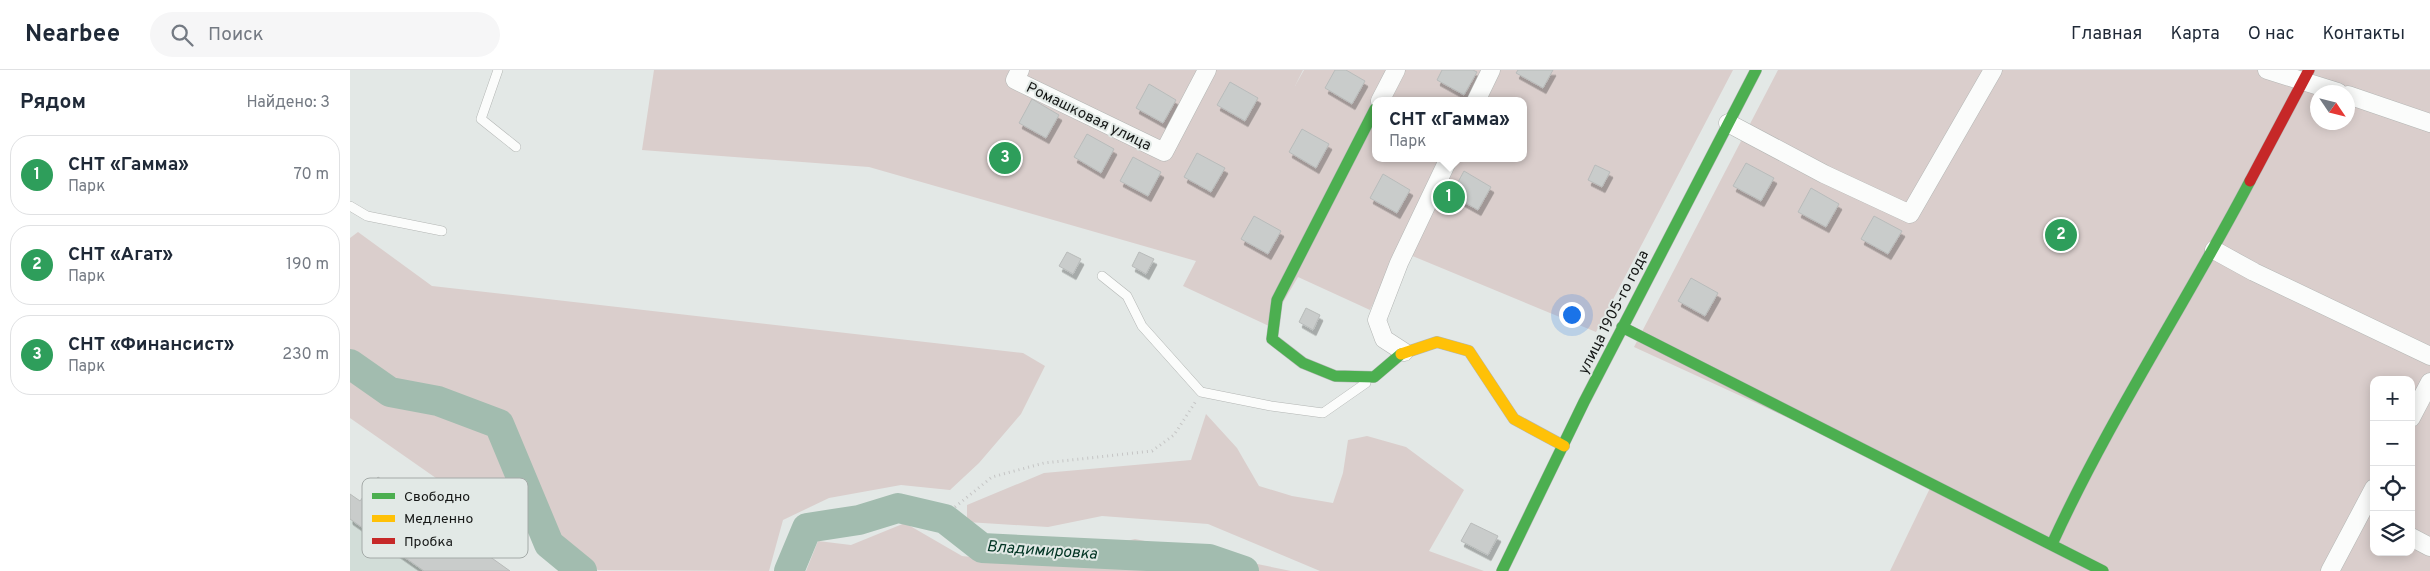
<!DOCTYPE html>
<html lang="ru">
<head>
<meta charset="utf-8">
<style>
	:root { --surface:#fff; --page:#f6f6f7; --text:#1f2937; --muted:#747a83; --line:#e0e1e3; --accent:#7c3aed }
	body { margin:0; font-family:Overpass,sans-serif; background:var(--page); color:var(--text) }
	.controls { position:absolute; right:15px; bottom:15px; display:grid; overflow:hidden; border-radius:10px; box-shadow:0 2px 12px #0003 }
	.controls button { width:45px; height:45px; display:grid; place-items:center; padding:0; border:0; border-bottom:1px solid var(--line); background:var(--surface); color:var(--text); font:25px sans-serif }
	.compass { position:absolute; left:1960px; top:15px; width:45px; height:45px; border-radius:50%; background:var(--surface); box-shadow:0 2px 12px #0003; rotate:125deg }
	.you { position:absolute; left:1221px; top:244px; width:18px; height:18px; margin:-12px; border:4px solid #fff; border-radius:50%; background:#1a73e8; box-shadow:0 0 0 8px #1a73e833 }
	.badge { display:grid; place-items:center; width:32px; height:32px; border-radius:50%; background:var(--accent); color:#fff; font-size:16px; font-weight:700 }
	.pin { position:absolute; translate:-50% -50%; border:2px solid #fff; box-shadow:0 1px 5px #0006 }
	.popup { position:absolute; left:1022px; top:27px; width:155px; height:65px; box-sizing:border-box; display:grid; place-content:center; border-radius:10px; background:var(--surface); filter:drop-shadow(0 1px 4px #0005); font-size:16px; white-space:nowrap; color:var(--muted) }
	.popup b { font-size:19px; color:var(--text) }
	.popup::after { content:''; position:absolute; left:50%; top:100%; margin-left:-10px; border:10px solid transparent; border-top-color:var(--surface) }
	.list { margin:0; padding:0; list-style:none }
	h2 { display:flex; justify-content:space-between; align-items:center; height:65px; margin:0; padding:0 20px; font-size:21px }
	h2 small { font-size:16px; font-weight:400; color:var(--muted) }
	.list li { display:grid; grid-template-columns:32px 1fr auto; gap:15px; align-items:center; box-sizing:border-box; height:80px; margin:0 10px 10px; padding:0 10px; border:1px solid var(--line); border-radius:20px }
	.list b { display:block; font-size:19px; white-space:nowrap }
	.list p { margin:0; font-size:16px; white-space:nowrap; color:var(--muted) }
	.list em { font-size:16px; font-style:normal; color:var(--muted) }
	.icon { flex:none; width:28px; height:28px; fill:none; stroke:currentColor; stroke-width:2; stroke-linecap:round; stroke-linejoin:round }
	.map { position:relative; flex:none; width:2080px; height:501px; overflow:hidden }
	header { display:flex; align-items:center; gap:30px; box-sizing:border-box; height:70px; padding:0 25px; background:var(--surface); border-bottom:1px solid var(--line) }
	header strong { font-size:24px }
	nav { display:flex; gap:28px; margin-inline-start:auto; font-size:18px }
	.search { width:350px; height:45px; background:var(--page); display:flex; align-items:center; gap:12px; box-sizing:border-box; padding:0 18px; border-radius:28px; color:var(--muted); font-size:19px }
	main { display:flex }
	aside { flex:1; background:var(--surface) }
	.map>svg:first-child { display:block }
	.built { fill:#d2ddd8 }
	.green { fill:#dacecc; fill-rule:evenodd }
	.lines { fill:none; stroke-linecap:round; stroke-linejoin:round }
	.river { stroke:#a2bcaf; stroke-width:30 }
	.building { fill:#c9cccb; stroke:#b8bbba; filter:url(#shadow) }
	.lane-casing { stroke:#b3b6b4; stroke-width:10 }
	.street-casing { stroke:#b3b6b4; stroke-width:19 }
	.fast-casing { stroke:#b3b6b4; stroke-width:12 }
	.slow-casing { stroke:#b3b6b4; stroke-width:12 }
	.jam-casing { stroke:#b3b6b4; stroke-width:12 }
	.path { stroke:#c5c5c5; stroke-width:3; stroke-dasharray:1 4; stroke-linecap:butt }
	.lane { stroke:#fbfcfb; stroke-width:9 }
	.street { stroke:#fbfcfb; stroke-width:18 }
	.fast { stroke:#4caf50; stroke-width:11 }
	.slow { stroke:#ffc107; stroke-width:11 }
	.jam { stroke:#c62828; stroke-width:11 }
	.labels { text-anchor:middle; stroke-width:4; stroke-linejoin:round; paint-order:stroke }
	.street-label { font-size:15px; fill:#151716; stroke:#e2e9e6 }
	.water-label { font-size:16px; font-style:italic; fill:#013423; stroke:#e2e9e6 }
	.key { fill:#e2e9e6; stroke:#a4aaa8; stroke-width:1 }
	.key-label { font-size:14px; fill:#151716 }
</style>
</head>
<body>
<header>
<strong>Nearbee</strong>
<div class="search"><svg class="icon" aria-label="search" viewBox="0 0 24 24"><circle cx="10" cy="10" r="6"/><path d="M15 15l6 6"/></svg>Поиск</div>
<nav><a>Главная</a><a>Карта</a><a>О нас</a><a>Контакты</a></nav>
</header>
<main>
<aside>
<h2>Рядом<small>Найдено: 3</small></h2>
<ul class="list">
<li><span class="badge" style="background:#2e9e5b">1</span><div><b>СНТ «Гамма»</b><p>Парк</p></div><em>70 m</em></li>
<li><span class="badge" style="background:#2e9e5b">2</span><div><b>СНТ «Агат»</b><p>Парк</p></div><em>190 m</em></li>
<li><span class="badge" style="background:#2e9e5b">3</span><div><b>СНТ «Финансист»</b><p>Парк</p></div><em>230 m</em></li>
</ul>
</aside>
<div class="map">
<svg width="2080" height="501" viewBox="0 0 2080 501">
	<defs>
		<filter id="shadow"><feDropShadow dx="3" dy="5.5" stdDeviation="0" flood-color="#0004"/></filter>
	</defs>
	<rect width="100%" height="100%" fill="#e3e8e6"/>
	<!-- built -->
	<path class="built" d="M28,407l132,94h-160v-77l11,7z"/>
	<!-- green -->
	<path class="green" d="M304,0h649l-8,16 9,-16h429l-137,262 -198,-82 -28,60 -72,-33 -29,49 -86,-40 13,-25 -327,-94 -227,-17zM1025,31h148v57h-148z
		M1428,0h652v501h-540l42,-87 -298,-137zM1968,22h30v30h-30zM2024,310h37v172h-37z
		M8,162l74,54 591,67 22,13 -24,48 -42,49 -29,27 -49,-5 -72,13 -46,22 -14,51 -171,-1 -122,-64 -126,-88v-180z
		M856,344l31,34 22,38 33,10 41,7 10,-30 5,-33 19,-4 39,11 58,43 -35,61 55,20h-164l-112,-47 -106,-8 -54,11 -81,-5v-17l77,-32 147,-13z
		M555,453l57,33 65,7 108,-24 156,32h-485l12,-30 33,4z"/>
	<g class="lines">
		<!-- river -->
		<path class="river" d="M0,294l40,28 48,9 61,23 50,120 33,27
			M439,501l18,-43 52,-8 39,-12 47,11 37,29 227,11 35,12"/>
	</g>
	<!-- building -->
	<path class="building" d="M985,0h11l19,11 -13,23 -27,-16z
		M1092,0h31l4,2 -13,23 -27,-15z
		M1168,0h35l-10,18 -27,-15z
		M880,12l28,16 -13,23 -28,-16z
		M799,14l27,16 -13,23 -27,-15z
		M682,29l27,16 -13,23 -27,-15z
		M952,59l27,15 -13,24 -27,-16z
		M737,64l27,15 -13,24 -27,-16z
		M847,83l28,15 -14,24 -27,-15z
		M783,87l28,15 -13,24 -28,-15z
		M1396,93l28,15 -13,23 -28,-15z
		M1245,95l15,7 -8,15 -14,-7z
		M1114,101l27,16 -13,23 -27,-15z
		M1033,104l27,16 -13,23 -27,-15z
		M1461,118l28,16 -13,23 -28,-15z
		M904,146l27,15 -13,23 -27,-15z
		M1524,146l28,15 -14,23 -27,-15z
		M717,182l14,7 -8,15 -14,-8z
		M789,182l15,7 -8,15 -14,-8z
		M1341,208l27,15 -13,23 -27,-15z
		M956,238l14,7 -7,15 -14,-8z
		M28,407l132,94h-86l-74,-52v-25l10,7z
		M1121,453l27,13 -10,19 -27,-14z"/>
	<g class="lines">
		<defs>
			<path id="lane" d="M148,0l-17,49 35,28
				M0,136l17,10 75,15
				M752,206l25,20 15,30 59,66 70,14 52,7 43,-30"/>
			<path id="street" d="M670,0l-5,10 149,72 43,-82
				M1917,0l71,22
				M1998,25l82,28
				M1030,31l16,-31
				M1126,31l15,-31
				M1378,53l96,51 86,40 83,-144
				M1864,180l40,22 176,84
				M1054,282l-20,-13 -7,-19 22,-57 50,-105
				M2061,348l19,-36
				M2061,467l19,10
				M1980,501l44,-83"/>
			<path id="fast" d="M1025,39l-98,191 -5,39 31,24 32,13 39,1 27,-23
				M1272,257l481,244
				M1702,474c57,-125 134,-241 198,-363
				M1152,501l82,-169 172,-332"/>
			<path id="slow" d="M1051,284l36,-12 32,9 45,68 50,27"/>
			<path id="jam" d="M1900,111l59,-111"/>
		</defs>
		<!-- lane casing -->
		<use href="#lane" class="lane-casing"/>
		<!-- street casing -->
		<use href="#street" class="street-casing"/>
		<!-- fast casing -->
		<use href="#fast" class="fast-casing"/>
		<!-- slow casing -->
		<use href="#slow" class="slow-casing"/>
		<!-- jam casing -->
		<use href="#jam" class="jam-casing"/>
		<!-- path -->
		<path class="path" d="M605,437l37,-30 52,-14 108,-12 22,-16 22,-34"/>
		<!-- lane -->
		<use href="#lane" class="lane"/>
		<!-- street -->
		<use href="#street" class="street"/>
		<!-- fast -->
		<use href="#fast" class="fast"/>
		<!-- slow -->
		<use href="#slow" class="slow"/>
		<!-- jam -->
		<use href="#jam" class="jam"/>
	</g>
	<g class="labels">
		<!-- street labels -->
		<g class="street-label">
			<text transform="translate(739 46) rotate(26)" y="5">Ромашковая улица</text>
			<text transform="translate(1263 242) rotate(-63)" y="5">улица 1905-го года</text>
		</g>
		<!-- water labels -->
		<g class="water-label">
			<text transform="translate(692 479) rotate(4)" y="6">Владимировка</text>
		</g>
	</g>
	<!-- legend -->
	<rect x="12" y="408" width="166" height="80" rx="8" class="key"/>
	<rect x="22" y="423" width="23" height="6" fill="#4caf50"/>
	<rect x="22" y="445" width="23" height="7" fill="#ffc107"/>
	<rect x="22" y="468" width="23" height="6" fill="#c62828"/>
	<g class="key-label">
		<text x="54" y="431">Свободно</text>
		<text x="54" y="453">Медленно</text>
		<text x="54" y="476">Пробка</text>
	</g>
</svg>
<div class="controls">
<button>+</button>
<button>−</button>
<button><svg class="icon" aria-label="locate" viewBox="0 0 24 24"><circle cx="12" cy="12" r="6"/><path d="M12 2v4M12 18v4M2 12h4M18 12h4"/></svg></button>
<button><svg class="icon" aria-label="layers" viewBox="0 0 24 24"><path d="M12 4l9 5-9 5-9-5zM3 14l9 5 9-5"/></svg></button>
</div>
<svg class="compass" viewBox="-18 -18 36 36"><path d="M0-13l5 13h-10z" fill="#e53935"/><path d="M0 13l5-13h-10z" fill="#747a83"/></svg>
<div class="you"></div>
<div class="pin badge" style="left:1099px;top:127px;background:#2e9e5b">1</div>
<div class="popup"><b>СНТ «Гамма»</b>Парк</div>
<div class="pin badge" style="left:1711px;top:165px;background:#2e9e5b">2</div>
<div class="pin badge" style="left:655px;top:88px;background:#2e9e5b">3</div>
</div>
</main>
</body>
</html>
